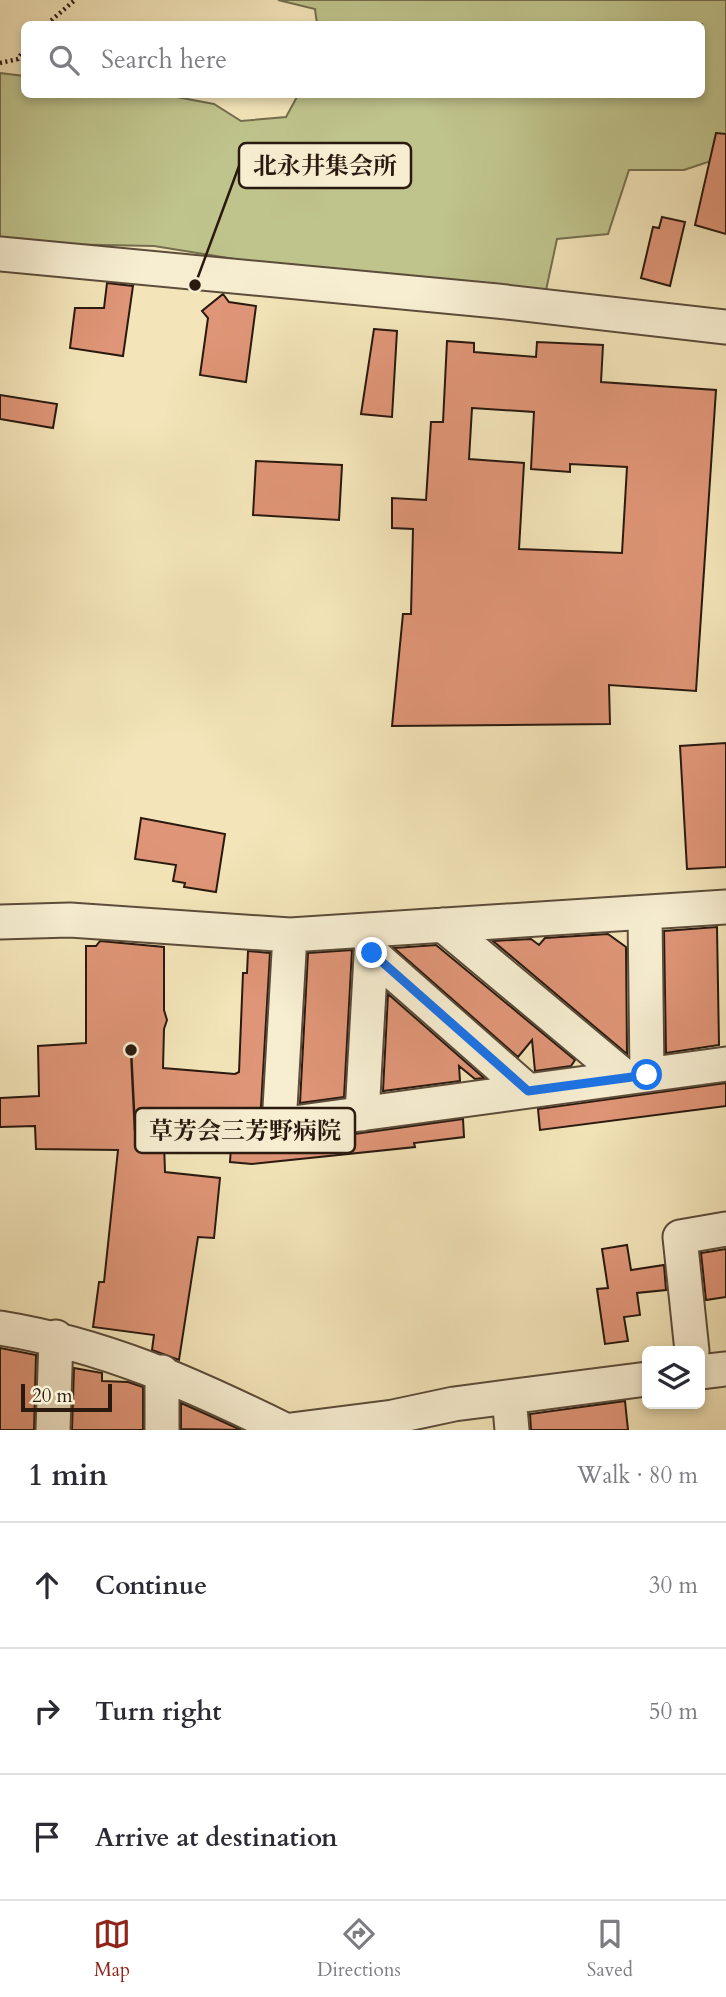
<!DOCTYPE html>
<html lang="en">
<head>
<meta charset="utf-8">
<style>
	:root { --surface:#fff; --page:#f7f7f7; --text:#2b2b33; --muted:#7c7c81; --line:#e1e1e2; --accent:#8f2418 }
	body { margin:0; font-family:Cardo,"Noto Serif JP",serif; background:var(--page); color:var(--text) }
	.controls { position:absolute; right:21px; bottom:21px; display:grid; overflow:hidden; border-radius:10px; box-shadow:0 4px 10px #0003 }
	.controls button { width:63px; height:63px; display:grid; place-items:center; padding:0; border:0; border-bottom:2px solid var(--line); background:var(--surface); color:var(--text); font:35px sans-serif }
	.scale { position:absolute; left:21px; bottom:18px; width:91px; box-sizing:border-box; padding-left:7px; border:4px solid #29190f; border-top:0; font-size:19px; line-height:24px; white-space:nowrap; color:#29190f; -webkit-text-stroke:5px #f7eed2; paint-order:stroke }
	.stop { position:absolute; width:21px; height:21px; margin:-16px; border:5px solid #1a73e8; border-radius:50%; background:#fff }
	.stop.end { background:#1a73e8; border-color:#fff; box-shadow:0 2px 7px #0008 }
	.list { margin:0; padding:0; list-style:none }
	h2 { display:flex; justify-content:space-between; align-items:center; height:91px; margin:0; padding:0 28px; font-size:30px }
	h2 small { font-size:23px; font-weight:400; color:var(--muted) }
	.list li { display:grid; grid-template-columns:46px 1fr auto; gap:21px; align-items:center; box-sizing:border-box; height:126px; padding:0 28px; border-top:2px solid var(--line) }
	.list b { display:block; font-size:26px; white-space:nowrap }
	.list em { font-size:23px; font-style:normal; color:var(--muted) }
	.icon { flex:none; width:38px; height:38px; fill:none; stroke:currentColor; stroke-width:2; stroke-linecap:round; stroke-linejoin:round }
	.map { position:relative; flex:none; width:726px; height:1430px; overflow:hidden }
	.search { position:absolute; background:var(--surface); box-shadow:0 4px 10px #0003; left:21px; right:21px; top:21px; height:77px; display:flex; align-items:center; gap:18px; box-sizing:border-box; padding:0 24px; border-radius:10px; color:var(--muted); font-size:26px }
	.sheet { height:469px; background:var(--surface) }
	nav { display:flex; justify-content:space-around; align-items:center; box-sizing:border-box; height:98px; border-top:2px solid var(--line); background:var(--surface); font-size:19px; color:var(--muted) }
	nav a { display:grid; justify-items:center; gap:4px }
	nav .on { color:var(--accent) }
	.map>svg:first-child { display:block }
	.green { fill:#bfc38c; stroke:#746e4e; stroke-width:2 }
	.building { fill:#df9577; stroke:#29190f; stroke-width:2; fill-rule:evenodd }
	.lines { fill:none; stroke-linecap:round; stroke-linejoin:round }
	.street-casing { stroke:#5c4c3a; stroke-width:37 }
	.path { stroke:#29190f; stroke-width:4.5; stroke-dasharray:2 3.5; stroke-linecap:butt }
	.street { stroke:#f7eed2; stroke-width:33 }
	.route { stroke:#1a73e8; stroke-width:9 }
	.leader { fill:none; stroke:#29190f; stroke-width:2.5 }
	.callout-dot { fill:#29190f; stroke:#f7eed2; stroke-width:2.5 }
	.callout { fill:#f7eed2; stroke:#29190f; stroke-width:2.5 }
	.callout-label { font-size:24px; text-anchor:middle; font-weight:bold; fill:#29190f }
</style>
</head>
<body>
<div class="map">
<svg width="726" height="1430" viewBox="0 0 726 1430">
	<rect width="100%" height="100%" fill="#f3e5b9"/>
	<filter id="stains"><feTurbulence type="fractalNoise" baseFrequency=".00286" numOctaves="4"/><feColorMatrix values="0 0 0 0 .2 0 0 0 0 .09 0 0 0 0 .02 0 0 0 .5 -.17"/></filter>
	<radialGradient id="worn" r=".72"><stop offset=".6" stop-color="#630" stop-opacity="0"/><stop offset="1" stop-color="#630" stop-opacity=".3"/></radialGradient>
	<!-- green -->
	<path class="green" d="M278,0h448v156l-42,14h-55l-21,64 -51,5 -12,56 -273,-30 -118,-19 -154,-3v-170l24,3v18l142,1 48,9 27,17 45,-4 12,-22 404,-1v-70h-385l-2,-15z"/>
	<!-- building -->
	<path class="building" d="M716,133l10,1v100l-31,-9z
		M662,217l23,5 -15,64 -29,-8 12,-51 6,1z
		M107,283l26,3 -10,70 -53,-8 5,-40h29z
		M223,294l6,8 27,4 -10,76 -46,-7 8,-57 -6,-7z
		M374,329l23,2 -5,86 -31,-3z
		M447,341l27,2v9l62,5 1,-15 66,3 -2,37 115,8 -20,301 -87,-6 1,39 -218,2 11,-112h8l2,-85 -21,-1v-30l34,2 5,-78h12zM472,408l62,4 -3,57 39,3v-8l57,3 -5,86 -103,-4 5,-86 -55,-4z
		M0,395l57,9 -4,24 -53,-9z
		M256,461l86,4 -3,55 -86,-5z
		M726,743v124l-39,2 -7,-123z
		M141,818l84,16 -9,58 -32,-5 1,-4 -12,-2 3,-16 -41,-6z
		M717,927l2,118 -53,8 -2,-122z
		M608,934l18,13 1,107 -134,-113 38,-2 8,6 6,-7z
		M100,941l64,6v63l3,10 -3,9 -1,39 72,6 4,-2 4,-99h4l1,-22 22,2 -10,171 2,10 8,8 12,2 181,-25 1,18 -50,6 1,4 -163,17 -22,-2 3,-44 -70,-5 2,59 55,6 -6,60 -16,-1 -19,123 -27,-10 2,-15 -61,-8 6,-45h5l14,-132 -82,-1 -1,-23 -35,1v-29l39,-2 -1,-50 48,-3v-97h10z
		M436,945l139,115 -4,6 -36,5 -3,-31 -14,17 -124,-109z
		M352,950l-8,147 -44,6 8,-150z
		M388,994l96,84 -9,1 -16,-13 1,15 -77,10z
		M726,1083v23l-186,24 -2,-21z
		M627,1245l4,25 33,-5 2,25 -29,3 3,22 -16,2 4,24 -23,3 -8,-55 11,-1 -6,-39z
		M726,1249v48l-20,3 -5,-47z
		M0,1348l36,7 -2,75h-34z
		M74,1368l28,5v8l26,1 15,5v43h-71z
		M625,1401l3,29h-97l-1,-16z
		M181,1403l27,12 33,15 -60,-1z"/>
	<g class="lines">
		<defs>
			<path id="street" d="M0,254l497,47 229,26
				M645,915l2,160
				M0,922l70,-2 220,15 436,-28
				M443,925l182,152
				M290,935l-11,190 447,-61
				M371,953l157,138
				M362,1114l10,-176
				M0,1328c105,17 191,56 285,102
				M692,1351l-12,-114 46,-8
				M700,1372l26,-3
				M509,1397l3,33
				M53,1430l3,-93
				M162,1430v-58
				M291,1430l102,-13 61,-13 193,-25"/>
		</defs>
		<!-- street casing -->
		<use href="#street" class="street-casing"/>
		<!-- path -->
		<path class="path" d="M47,24l28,-24
			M0,63l18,-4 6,-9"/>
		<!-- street -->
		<use href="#street" class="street"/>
	</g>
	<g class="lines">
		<!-- route -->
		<path class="route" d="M372,953l156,138 119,-16"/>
	</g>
	<!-- callouts -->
	<path class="leader" d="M195 285L239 166M131 1050L135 1131"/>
	<g class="callout-dot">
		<circle cx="195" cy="285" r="7"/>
		<circle cx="131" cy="1050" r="7"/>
	</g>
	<g class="callout">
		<rect x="239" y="143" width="172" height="45" rx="7"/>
		<rect x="135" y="1108" width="220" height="45" rx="7"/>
	</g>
	<g class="callout-label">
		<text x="325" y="174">北永井集会所</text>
		<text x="245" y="1139">草芳会三芳野病院</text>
	</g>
	<rect width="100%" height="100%" filter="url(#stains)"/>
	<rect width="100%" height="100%" fill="url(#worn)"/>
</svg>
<div class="controls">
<button><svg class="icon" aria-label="layers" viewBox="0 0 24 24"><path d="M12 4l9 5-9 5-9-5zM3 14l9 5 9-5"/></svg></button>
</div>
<div class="scale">20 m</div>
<div class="stop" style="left:647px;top:1075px"></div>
<div class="stop end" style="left:372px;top:953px"></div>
<div class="search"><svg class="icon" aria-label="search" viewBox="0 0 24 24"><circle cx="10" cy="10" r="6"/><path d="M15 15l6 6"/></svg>Search here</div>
</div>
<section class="sheet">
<h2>1 min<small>Walk · 80 m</small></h2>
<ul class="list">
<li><svg class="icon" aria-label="ahead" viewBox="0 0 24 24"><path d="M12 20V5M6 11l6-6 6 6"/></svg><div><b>Continue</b></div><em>30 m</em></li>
<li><svg class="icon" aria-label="right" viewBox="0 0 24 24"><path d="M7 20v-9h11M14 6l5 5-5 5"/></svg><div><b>Turn right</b></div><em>50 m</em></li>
<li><svg class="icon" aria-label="arrive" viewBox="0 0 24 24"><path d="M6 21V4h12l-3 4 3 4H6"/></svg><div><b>Arrive at destination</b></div></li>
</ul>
</section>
<nav>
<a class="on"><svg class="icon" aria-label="map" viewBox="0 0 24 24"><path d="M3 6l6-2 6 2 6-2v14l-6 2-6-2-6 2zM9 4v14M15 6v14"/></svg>Map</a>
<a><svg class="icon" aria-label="directions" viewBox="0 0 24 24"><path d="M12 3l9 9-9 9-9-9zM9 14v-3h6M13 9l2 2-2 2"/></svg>Directions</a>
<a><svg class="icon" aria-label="saved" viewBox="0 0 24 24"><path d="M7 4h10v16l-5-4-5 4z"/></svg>Saved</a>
</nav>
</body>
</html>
